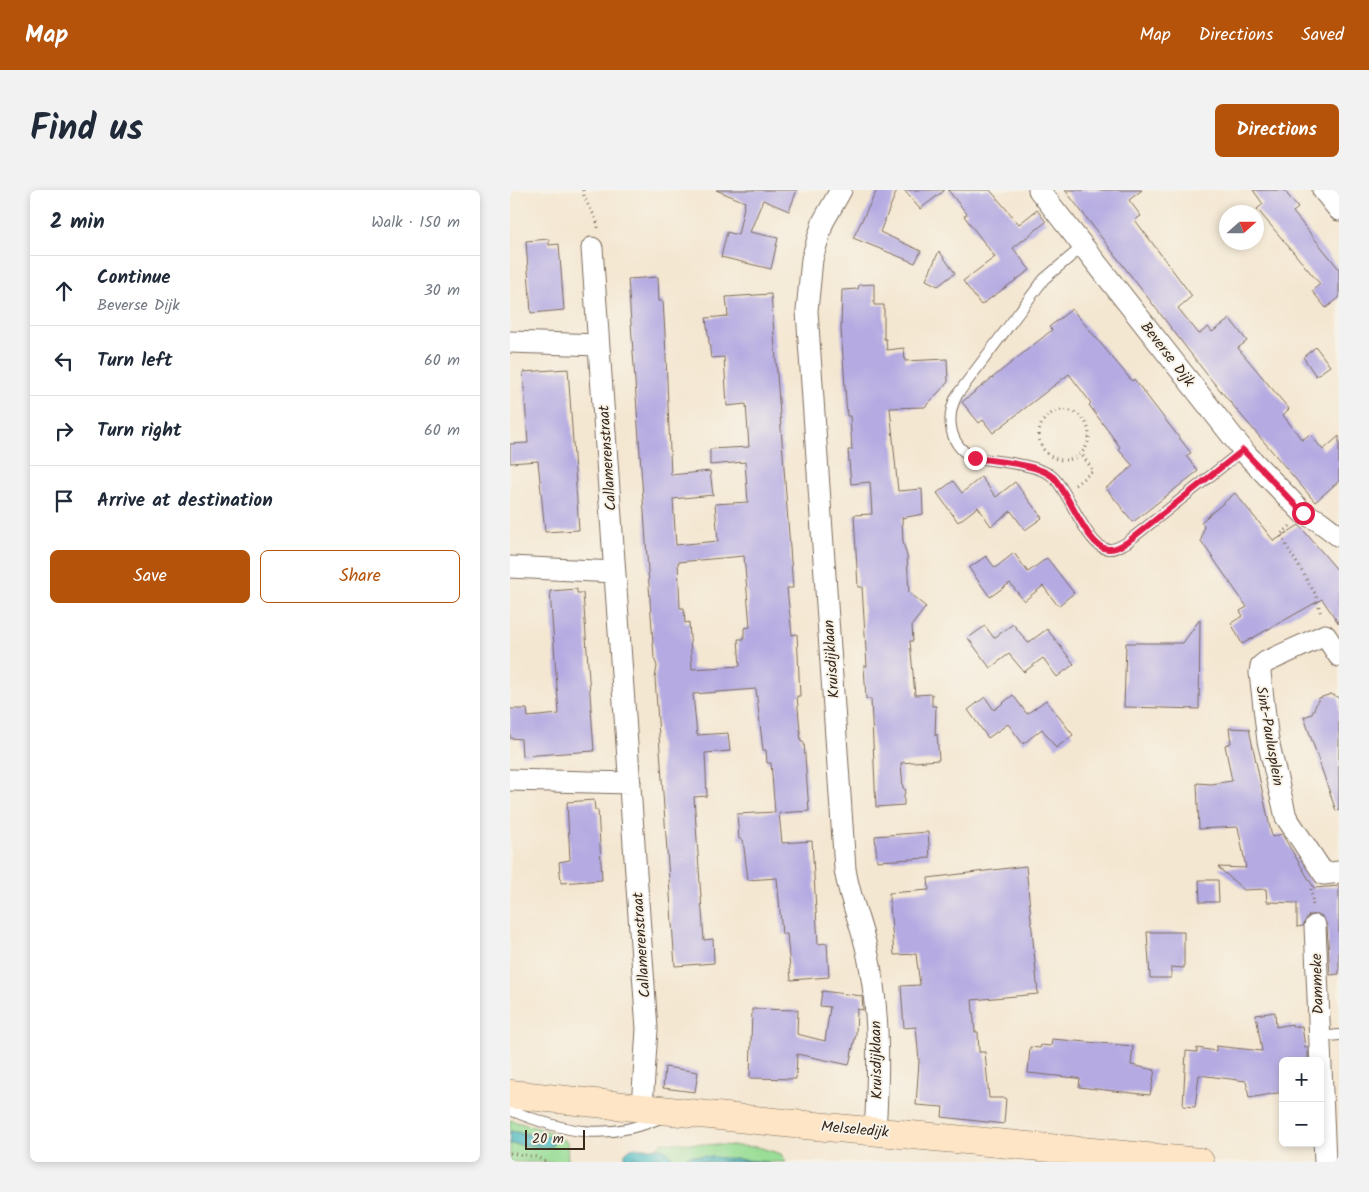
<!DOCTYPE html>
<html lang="en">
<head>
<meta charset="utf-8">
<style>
	:root { --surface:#fff; --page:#f2f2f3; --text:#1f2937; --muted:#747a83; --line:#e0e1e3; --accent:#b45309 }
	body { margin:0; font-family:Kalam,sans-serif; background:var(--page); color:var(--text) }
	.controls { position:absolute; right:15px; bottom:15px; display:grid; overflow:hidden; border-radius:8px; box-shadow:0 2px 8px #0003 }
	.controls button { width:45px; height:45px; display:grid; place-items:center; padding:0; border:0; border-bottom:1px solid var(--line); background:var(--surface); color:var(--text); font:25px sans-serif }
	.compass { position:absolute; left:709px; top:15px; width:45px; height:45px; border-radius:50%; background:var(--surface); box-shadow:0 2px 8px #0003; rotate:69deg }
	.scale { position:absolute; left:15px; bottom:12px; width:60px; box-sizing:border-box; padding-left:5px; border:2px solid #3b2a1e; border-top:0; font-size:14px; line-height:18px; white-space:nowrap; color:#3b2a1e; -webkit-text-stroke:4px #f7f3e8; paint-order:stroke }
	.stop { position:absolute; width:15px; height:15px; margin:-11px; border:4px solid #e11d48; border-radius:50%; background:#fff }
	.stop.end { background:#e11d48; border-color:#fff; box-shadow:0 1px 5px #0008 }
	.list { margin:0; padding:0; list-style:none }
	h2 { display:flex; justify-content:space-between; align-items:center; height:65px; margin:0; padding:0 20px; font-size:21px }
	h2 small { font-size:16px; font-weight:400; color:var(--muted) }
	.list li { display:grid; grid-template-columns:32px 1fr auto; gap:15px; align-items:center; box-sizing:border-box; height:70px; padding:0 20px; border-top:1px solid var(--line) }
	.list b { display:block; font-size:19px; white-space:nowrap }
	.list p { margin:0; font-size:16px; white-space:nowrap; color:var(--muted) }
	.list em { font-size:16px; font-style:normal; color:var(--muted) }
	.actions { display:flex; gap:10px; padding:15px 20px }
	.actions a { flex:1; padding:11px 0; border:1px solid var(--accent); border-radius:8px; text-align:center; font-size:18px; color:var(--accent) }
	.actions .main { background:var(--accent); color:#fff }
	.icon { flex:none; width:28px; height:28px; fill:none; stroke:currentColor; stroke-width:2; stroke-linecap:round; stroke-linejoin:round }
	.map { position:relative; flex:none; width:829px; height:972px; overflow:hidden; border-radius:8px }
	header { display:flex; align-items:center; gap:30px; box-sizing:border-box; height:70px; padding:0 25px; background:var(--accent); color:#fff }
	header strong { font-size:24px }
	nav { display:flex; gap:28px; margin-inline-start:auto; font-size:18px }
	.intro { display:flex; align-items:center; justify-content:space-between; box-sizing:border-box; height:120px; padding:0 30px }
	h1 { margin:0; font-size:35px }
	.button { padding:12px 22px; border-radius:8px; background:var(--accent); color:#fff; font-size:18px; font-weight:700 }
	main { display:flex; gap:30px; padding:0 30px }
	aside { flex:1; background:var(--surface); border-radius:8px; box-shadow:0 2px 8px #0003 }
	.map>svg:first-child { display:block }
	.green { fill:#99dd96; stroke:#6a845a }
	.water { fill:url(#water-waves); stroke:#447271 }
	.building { fill:#b5abe2; fill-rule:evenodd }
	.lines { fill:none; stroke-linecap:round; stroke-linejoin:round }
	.lane-casing { stroke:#7c6c5d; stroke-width:12 }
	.street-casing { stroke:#7c6c5d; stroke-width:23 }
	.secondary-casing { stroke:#7c6c5d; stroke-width:29 }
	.path { stroke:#7c6c5d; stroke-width:3; stroke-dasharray:1 4; stroke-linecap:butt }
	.lane { stroke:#fff; stroke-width:10 }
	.street { stroke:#fff; stroke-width:21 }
	.secondary { stroke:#fde5c5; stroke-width:28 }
	.route { stroke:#e11d48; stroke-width:6 }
	.labels { text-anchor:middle; stroke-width:4; stroke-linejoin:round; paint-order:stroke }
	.street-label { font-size:15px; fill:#3b2a1e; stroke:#f7f3e8 }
</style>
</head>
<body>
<header>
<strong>Map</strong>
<nav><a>Map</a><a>Directions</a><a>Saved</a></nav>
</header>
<div class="intro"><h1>Find us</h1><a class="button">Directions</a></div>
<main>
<aside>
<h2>2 min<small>Walk · 150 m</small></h2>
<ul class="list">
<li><svg class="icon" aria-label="ahead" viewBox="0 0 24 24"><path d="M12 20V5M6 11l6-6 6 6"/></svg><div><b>Continue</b><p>Beverse Dijk</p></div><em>30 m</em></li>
<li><svg class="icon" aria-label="left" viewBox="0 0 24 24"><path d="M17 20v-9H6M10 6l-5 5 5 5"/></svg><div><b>Turn left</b></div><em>60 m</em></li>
<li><svg class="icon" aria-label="right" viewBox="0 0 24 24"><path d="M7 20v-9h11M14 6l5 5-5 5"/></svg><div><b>Turn right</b></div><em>60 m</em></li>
<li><svg class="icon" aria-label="arrive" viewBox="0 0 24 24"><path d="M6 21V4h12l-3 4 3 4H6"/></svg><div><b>Arrive at destination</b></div></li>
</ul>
<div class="actions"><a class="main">Save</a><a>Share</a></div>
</aside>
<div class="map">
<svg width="829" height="972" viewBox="0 0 829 972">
	<defs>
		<pattern id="water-waves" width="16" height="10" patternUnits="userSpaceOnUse" patternTransform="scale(1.25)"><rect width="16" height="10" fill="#4dbbc4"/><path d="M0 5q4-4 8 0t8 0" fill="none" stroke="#41989f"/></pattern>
	</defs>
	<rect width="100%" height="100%" fill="#f7f3e8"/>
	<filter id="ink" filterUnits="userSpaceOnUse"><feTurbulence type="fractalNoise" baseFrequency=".02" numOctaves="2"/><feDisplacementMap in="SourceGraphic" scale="10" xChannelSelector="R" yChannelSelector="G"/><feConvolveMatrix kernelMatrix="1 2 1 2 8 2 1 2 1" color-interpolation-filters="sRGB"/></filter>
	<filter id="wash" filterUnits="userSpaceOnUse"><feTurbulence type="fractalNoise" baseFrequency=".0096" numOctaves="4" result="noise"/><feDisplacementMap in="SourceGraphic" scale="20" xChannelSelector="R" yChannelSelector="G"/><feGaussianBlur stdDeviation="1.12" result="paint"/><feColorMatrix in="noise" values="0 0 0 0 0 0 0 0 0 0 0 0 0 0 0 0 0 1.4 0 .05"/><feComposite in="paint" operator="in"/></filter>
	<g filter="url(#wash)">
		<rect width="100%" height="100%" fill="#f4e7d2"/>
		<!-- green -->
		<path class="green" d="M0,930l41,12 16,10 1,20h-58z
			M152,952l96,5 23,7 5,8h-141z"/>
		<!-- water -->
		<path class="water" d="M0,941l41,6 3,5 -2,4 -5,1 -37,-3z
			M121,958h33l8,9 -2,5 -45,-4v-5z
			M182,965l77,7h-84l2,-6z"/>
		<g id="blocks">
			<!-- building -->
			<path class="building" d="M206,0h81l-8,21 -26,-11 -13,32 28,6 -7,31 -50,-12 6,-25 11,3 7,-33z
				M367,0h20l-17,42 41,19 -6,12 -62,-25z
				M394,0h41l-25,19z
				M438,0h42l29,34 18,-14 9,12 -33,26 17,22 -49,35 -18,-24 32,-24 -31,-41 3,-2z
				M555,0h77l-13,10 12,16 -6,4 57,76 -14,12 21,26 9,-7 4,5 18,-13 17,22 -9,7 51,61 -6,6 19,25 8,-6 13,16 16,-14v45l-24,21 -107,-126z
				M743,0h31l14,18 -5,4 46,57v29l-13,10 -14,-17 8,-7 -63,-75 6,-5z
				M39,49v6l10,-1 5,66 -33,3 -5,-72z
				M429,61l16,22 -17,13 -12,-6z
				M148,87l1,24h4l2,33 6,141 39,-4 3,24 -40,4 3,46 42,-4 -3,-37 33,-2 -3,-40 -35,3v-16l39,-2 -3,-43 -19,2 -3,-49 -13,1 -5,-40 22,-2 -2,-19 45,-3 22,294h-6l5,47 5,-1 3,62h-3l4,46h3l5,69 -30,2 3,30 30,-2 6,103 9,-1 2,34 -38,3 -4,-46h-5l-5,-56 -29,2 -5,-40 -4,-1 -2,-25 38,-2 -4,-49h-4l-1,-13h-3l-7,-61 -63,5 4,41 31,-2 2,18 -25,2 2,43 -13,1 10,143 9,-1 1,24 -39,3 -20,-288 2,-12 -3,-8 -26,-379zM234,366l6,71 -6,1v11h-6l2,27 -48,3 -3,-47 -4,1 -1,-15h-4l-2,-46z
				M364,94v21h10v34h2l1,11 17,-2 1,13 42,-2 1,23 -23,25 -35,1 8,83 24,-2 1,25 -21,4 1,24 4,14 2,37 17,14 -14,18 1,16h-3l5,54 17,-1v12h4l-1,30 2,-2 2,26 -38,3 2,25 3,2 -2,5v10l-28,2 -5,-108h-5l-2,-33h3l-5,-79h-4l-4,-72 18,-1 -2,-32 -19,2 -3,-34h4l-2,-34h-3l-6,-87 1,-39 16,-1 1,-4z
				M562,119l60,72 2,-2 57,74 -5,3 12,15 -65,51 -27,-34 27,-22 -15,-17 2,-2 -31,-42 2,-2 -22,-29 -76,59 -10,-13 -4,3 -17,-21 90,-72 -3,-3z
				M806,157l14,19 -14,10 -13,-19z
				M58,179l11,161 -34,2 -7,-71 -28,2v-19l18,-1 -5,-71z
				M471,287l15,20 19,-15 27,36 -17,12 -14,-19 -20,15 -13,-19 -20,15 -21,-29 16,-12 9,12z
				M725,303l39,48 25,-16 40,47v52l-17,-25 -80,45 -11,-21 12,-7 -3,-5 7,-4 -46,-66 3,-15 -3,-4z
				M504,363l14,19 19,-14 27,35 -16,13 -15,-20 -19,15 -14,-18 -20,14 -21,-29 17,-12 9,12z
				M67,399v4h6l11,158 -72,5 -1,-17 -11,-1v-29h17l1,8 31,-3 -9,-123z
				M690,429l-1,90 -75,-2 2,-64h57z
				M503,434l15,19 19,-14 27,35 -17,13 -14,-19 -19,14 -15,-18 -19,14 -22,-30 17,-12 9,12z
				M821,504l8,4v112l-3,1 -32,-94 8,-3 7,-16z
				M503,505l14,19 19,-14 27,35 -17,13 -14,-19 -19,15 -15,-20 -20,14 -20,-28 17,-13 9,13z
				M719,538l20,1 23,108 10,-3 32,54 25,-2v88l-9,1 -3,-50 -6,-10h-12l-6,11 -6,1v-24l-30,-1 -1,-13 -22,1 -26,-23 28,1 -8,-41 -39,2 -2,-46 14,1 21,-3 -7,-36 6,-2z
				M84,610l1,10h3l4,70 -41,3 -2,-21 11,-2 -3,-58z
				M418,642l2,26 -53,3 -2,-25z
				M516,676l12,128 -66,6 3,32h3l1,20h6l4,46h17l-2,26 -62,-7 1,-10 -27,-2 3,-44 -3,-34 -12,1 -3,-42 19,-1 -4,-31 -22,1 -5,-62 40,-3 -1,-12z
				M689,690h19l1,22h-19z
				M637,742h37v36l-13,-1v11h-21z
				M312,801l40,5 1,14 -6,-1 -1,25 -7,31 -52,-11 -1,25 -46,-1 2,-69 46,1 -1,24 28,7 5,-34 -10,-1z
				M765,822l1,15 16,-3v3l10,-1 3,21h3v14h-25v31l-34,6 -3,-17 -47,-6 -4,32 -12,-1 3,-55 11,1v-4l19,3v-5l46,5 -6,-36z
				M542,849l81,7 -2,19 24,5 -5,25 -71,-8 1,-8 -4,-1 -48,-5 2,-26 10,1 1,-3 10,1z
				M155,877l33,5 -3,20 -32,-4z"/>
		</g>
	</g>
	<g filter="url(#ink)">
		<use href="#blocks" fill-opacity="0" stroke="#7c6c5d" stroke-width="1"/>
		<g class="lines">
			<defs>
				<path id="lane" d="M572,57l-38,32 -87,116c-12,23 -8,52 18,63 19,3 64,6 78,19 16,14 35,72 55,72 7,1 12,-3 18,-6l117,-93
					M810,847l19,-2
					M0,920c54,22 95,32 151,8"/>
				<path id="street" d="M331,0l-18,32 -11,37 -5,52 38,558c4,28 16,54 22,82 13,59 12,120 8,180
					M529,0l208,265 56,58 16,8 20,15
					M813,0l16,20
					M82,58l55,781 -5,78
					M0,152l89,3
					M0,377l105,5
					M829,466l-14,-21 -59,27 -5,4 -1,7 8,68 18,76 38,57 15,-2
					M0,590l120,3
					M805,736l10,236"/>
				<path id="secondary" d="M0,904l284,30 406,38"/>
			</defs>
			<!-- lane casing -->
			<use href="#lane" class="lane-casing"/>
			<!-- street casing -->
			<use href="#street" class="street-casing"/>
			<!-- secondary casing -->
			<use href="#secondary" class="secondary-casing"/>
			<!-- path -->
			<path class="path" d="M73,0c1,14 14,24 15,38
				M529 245a25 25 0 1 1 50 0a25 25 0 1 1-50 0Z
				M565,295l18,-14 -12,-18
				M780,336l-10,9 36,60 5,20
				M801,699l2,18
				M0,963l27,4 9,5"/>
			<!-- lane -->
			<use href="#lane" class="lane"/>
			<!-- street -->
			<use href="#street" class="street"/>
			<!-- secondary -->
			<use href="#secondary" class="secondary"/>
		</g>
	</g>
	<g class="lines" filter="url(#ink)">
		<!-- route -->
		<path class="route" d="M465,268c19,3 64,6 78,19 15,14 35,72 55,72 7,1 12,-3 18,-6l117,-93 60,63"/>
	</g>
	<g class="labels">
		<!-- street labels -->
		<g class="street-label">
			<text transform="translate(658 164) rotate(52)" y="5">Beverse Dijk</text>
			<text transform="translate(97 268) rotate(-94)" y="5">Callamerenstraat</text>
			<text transform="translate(321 469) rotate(-94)" y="5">Kruisdijklaan</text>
			<text transform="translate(760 546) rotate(80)" y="5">Sint-Paulusplein</text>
			<text transform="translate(131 755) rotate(-94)" y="5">Callamerenstraat</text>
			<text transform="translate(807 794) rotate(-92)" y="5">Dammeke</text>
			<text transform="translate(366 870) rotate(-91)" y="5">Kruisdijklaan</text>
			<text transform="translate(345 939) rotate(5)" y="5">Melseledijk</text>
		</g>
	</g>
</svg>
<div class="controls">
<button>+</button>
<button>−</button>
</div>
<svg class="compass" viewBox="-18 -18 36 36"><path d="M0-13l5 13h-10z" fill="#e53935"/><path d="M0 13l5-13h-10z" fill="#747a83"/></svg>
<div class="scale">20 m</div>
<div class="stop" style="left:793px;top:323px"></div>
<div class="stop end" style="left:465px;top:268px"></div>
</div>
</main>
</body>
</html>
